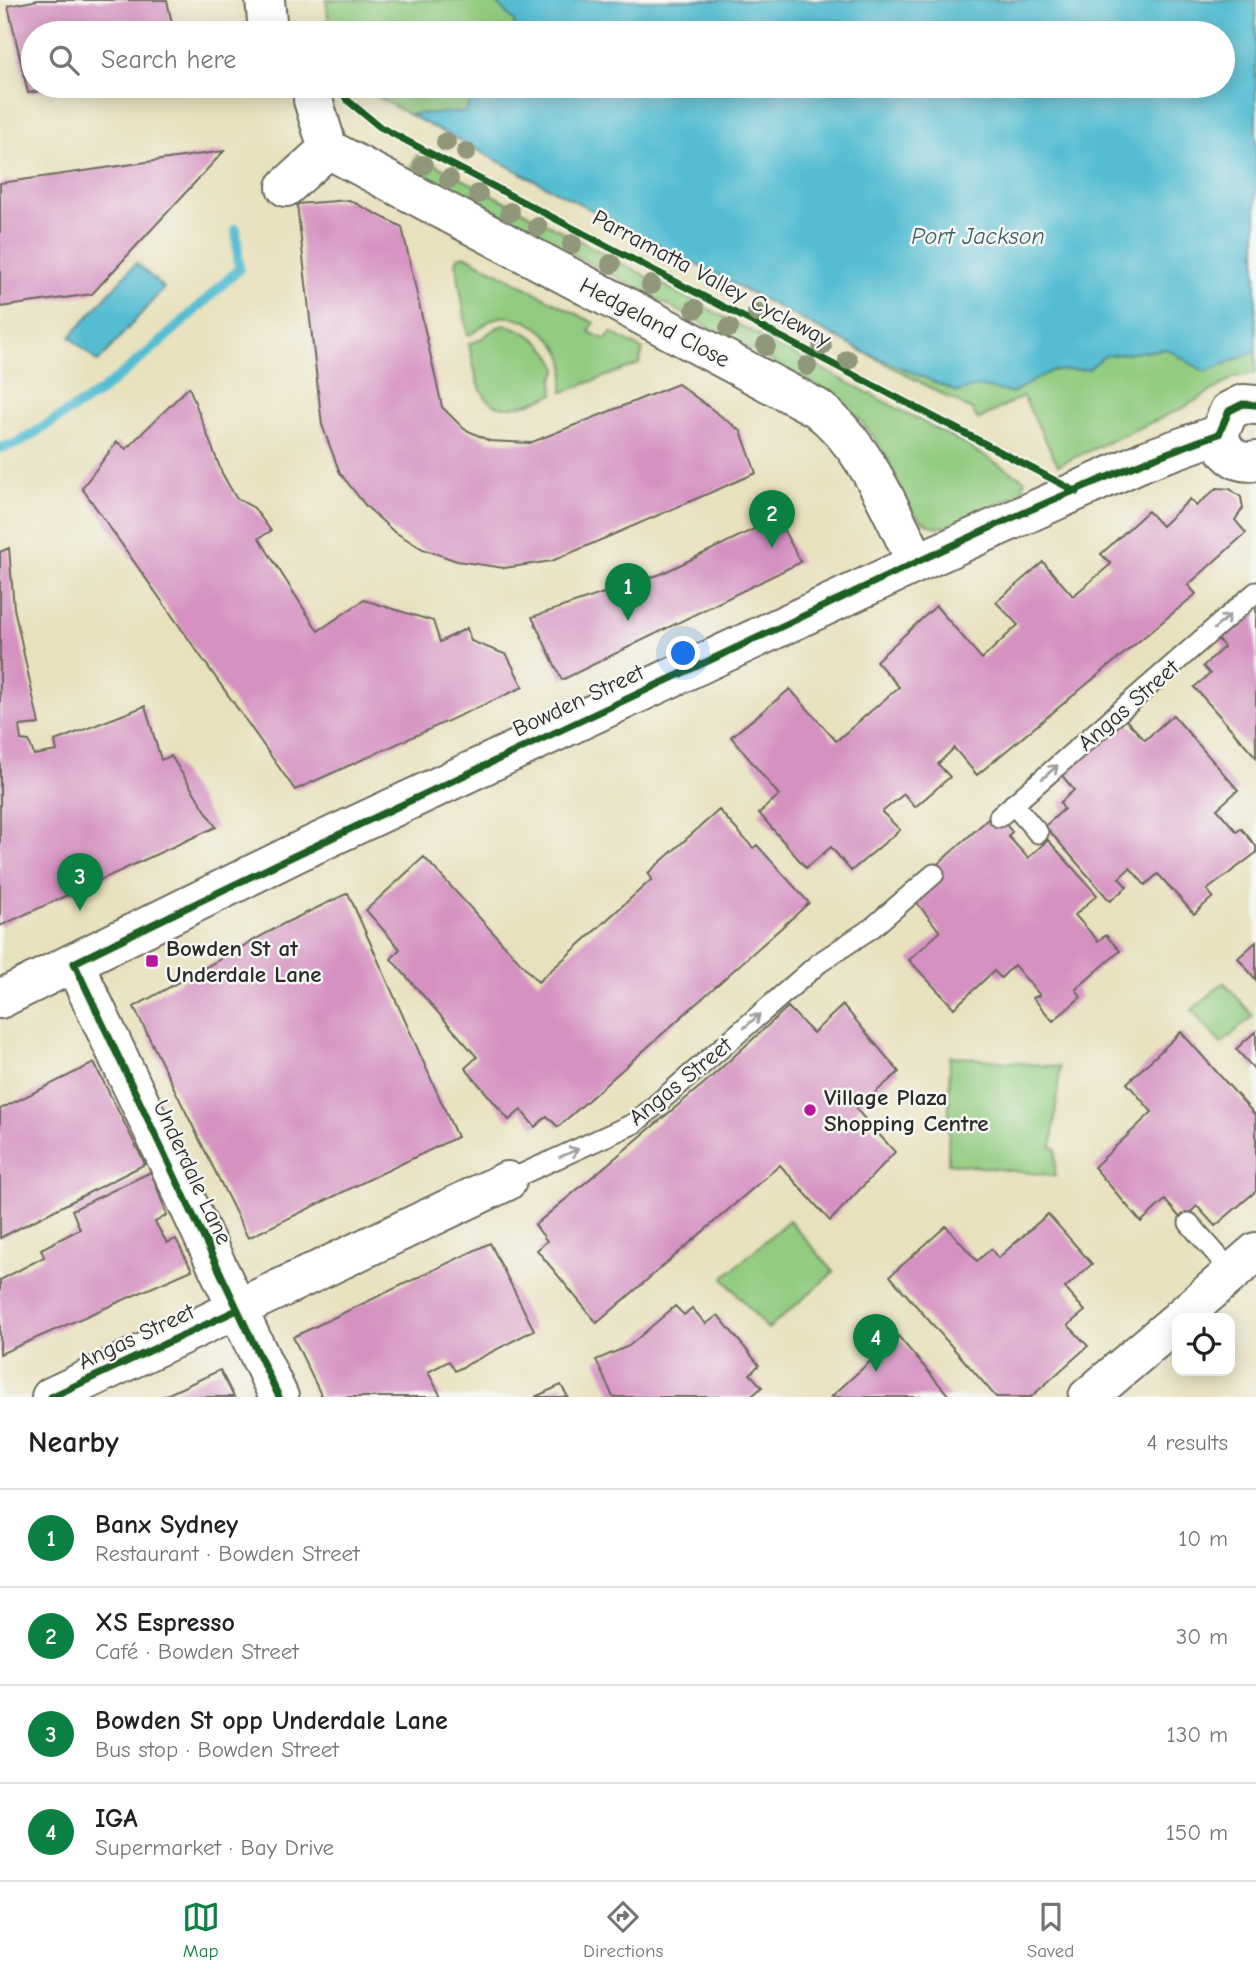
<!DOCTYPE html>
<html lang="en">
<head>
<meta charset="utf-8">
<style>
	:root { --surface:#fff; --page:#f2f2f2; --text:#202124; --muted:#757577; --line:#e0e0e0; --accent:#0b8043 }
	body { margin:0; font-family:"Comic Neue",sans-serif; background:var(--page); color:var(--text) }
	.controls { position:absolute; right:21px; bottom:21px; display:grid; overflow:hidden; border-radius:14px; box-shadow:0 4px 18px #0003 }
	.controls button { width:63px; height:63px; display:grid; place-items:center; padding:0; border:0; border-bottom:2px solid var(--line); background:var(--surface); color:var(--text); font:35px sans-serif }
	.you { position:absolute; left:684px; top:654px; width:24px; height:24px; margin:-18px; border:5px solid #fff; border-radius:50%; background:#1a73e8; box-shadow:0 0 0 10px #1a73e833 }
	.badge { display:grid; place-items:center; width:46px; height:46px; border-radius:50%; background:var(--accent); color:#fff; font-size:23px; font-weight:700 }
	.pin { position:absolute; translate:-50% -58px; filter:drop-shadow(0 2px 4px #0008) }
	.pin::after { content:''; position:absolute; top:37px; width:24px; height:21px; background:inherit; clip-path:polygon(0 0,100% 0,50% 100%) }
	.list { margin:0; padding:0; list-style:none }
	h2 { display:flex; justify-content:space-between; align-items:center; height:91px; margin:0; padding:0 28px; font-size:30px }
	h2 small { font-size:23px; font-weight:400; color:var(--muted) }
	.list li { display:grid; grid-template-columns:46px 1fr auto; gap:21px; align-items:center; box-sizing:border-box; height:98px; padding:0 28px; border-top:2px solid var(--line) }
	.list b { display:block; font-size:26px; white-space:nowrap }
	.list p { margin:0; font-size:23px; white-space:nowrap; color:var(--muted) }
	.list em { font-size:23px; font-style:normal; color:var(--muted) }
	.icon { flex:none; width:38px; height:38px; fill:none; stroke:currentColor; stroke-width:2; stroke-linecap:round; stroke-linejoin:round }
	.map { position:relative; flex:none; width:1256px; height:1397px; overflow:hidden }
	.search { position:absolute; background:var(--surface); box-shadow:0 4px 18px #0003; left:21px; right:21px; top:21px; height:77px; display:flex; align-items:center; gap:18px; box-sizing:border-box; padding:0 24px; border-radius:38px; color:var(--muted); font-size:26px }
	.sheet { height:483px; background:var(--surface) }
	nav { display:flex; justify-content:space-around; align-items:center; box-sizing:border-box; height:98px; border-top:2px solid var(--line); background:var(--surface); font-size:19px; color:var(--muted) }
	nav a { display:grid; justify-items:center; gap:4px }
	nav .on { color:var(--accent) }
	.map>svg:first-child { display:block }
	.green { fill:#92cc80; stroke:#5e7c56; stroke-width:2 }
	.water { fill:#55bdd2; stroke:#40747e; stroke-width:2 }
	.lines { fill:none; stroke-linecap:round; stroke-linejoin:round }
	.stream { stroke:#55bdd2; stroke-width:10 }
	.building { fill:#d592c1 }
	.service-casing { stroke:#6d6b5e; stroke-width:23 }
	.minor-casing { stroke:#6d6b5e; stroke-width:42 }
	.service { stroke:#fff; stroke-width:19 }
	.minor { stroke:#fff; stroke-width:38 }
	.cycleway-casing { stroke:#f6f6f2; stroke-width:11 }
	.cycleway { stroke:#1b5e20; stroke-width:7 }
	.tree { fill:#91977a }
	.oneway { stroke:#a0a0a0 }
	.poi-dot { fill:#b5179e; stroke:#f6f6f2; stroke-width:2.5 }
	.labels { text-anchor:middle; stroke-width:5; stroke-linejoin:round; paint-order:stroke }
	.street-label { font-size:23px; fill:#2b2b2b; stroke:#f6f6f2 }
	.poi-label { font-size:23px; font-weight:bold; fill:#2b2b2b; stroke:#f6f6f2; text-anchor:start }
	.water-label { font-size:24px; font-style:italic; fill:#3a5e65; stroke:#f6f6f2 }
</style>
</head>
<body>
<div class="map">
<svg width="1256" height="1397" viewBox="0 0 1256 1397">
	<rect width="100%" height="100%" fill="#f6f6f2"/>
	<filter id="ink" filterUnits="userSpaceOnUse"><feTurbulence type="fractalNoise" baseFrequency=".0143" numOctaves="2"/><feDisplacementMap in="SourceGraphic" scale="14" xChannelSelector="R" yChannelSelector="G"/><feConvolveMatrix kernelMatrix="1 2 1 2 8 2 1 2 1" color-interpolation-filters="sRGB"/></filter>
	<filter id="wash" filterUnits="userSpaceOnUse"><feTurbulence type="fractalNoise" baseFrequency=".00686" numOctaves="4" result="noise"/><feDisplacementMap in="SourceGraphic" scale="28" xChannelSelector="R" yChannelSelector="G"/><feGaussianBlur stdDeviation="1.57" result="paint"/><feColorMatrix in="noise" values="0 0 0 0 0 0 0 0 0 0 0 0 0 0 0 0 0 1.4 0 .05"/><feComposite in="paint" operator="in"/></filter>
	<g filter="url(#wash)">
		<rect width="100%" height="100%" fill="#e8e1bd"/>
		<!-- green -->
		<path class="green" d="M326,0h168l20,21 1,12h-185z
			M358,86h119l-12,27 -57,1z
			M417,155l542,286 66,39 -3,12c-23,11 -49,28 -74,34 -40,9 -51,-54 -66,-77 -13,-20 -28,-37 -46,-53l-425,-230z
			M464,255l130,68 -5,9 17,8 5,-8 32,18 -4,14 -76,28c-1,-11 4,-22 1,-32 -7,-23 -39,-47 -64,-43 -14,2 -20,15 -32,18l-12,-72 2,-6z
			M1256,284v89l-21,4 -50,30 -127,58 -35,-69 -45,24 -6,-10 -116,-62 56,-20z
			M506,325c24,6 43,21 52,44l-5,10 1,15c-66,28 -74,11 -85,-51 16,-1 20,-16 37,-18z
			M1224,982l29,34 -32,28 -29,-34z
			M950,1056l110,11 -8,80 4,1 -1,28 -107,-13z
			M789,1220l45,52 -66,57 -45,-51z"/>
		<!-- water -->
		<path class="water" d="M494,0h762v351l-51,21 -38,-23 -63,7 -15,13 -38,2 -39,22 -35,-7 -20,6 -101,-44 -448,-234 57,-2 12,-26h746v-53h-708l-1,-12z
			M136,263l28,25 -66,74 -28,-25z"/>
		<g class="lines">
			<!-- stream -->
			<path class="stream" d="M0,448l18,-5 82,-51 63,-52 76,-71 -3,-40"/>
		</g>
		<g id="blocks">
			<!-- building -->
			<path class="building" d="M38,0h129l7,33h-141v53l27,1 -32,6 -20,-87z
				M224,151l-132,143 -92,13v-124z
				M349,200l53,27 40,180 22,22 26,12 40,2 148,-59 63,47 15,42 -204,88 -48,7 -47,-7 -34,-12 -30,-18 -27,-25 -26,-33 -18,-48 -25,-221z
				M189,387l33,86 14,25 18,10 17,23 -12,7 59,93 46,-31 69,21 7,21 27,-14 4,13 36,14 16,32 -228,103 -213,-302 35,-46 9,7z
				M1217,488l13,1 11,8 2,11 -8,12 11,13 -58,52 8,9 -219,181 -23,-27 -16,16 12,13 -35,30 -11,-13 -22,18 18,18 -49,41 -20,-24 -25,21 -47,-55 20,-18 -48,-58 59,-48 46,52 63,-54 -23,-26 60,-55 46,53 36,-34 -22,-23 47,-40 30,34 38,-32 -10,-10 47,-43 14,15 28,-27 6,7z
				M777,518l24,44 -239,118 -30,-63 129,-43z
				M9,548l5,60 25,116 -20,2 2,14 8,1 5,14 23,-4 -2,-10 90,-35 16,54 10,-4 45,71 -216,99v-374z
				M1256,604v153l-62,-70 16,-13 -7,-8 21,-19 -6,-8z
				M1173,715l65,75 -21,19 20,23 4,-4 15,18v7l-49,37 6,7 -19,17 -36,-40 -13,11 -15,-17 -11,10 8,9 -17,14 -65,-75 19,-17 -4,-6 14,-13 -14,-17 64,-55 21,22z
				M719,810l34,38 4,-3 52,58 -251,224 -11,-11 -12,11 -14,-17 -12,10 -44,-52 12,-11 -86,-98 9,-10 -34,-39 58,-53 114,125 114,-103 -4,-6z
				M996,812l16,20 -4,4 20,22 20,-18 49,55 -22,20 23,26 8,-6 14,16 -44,38 5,8 -28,24 -20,-23 7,-3 -26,-30 -13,13 -7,-7 -40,37 -45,-48 31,-28 -25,-32 16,-30z
				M348,893l109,244 -209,101 -114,-231 151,-84z
				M1256,942v38l-18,-22z
				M843,1005l56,67 -43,37 39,43 -65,69 -50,-56 -183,158 -60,-73 10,-9 -12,-16 173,-145 80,-73 25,26z
				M1256,1031v40l-20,-22z
				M1181,1032l75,84v75l-41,35 -18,-20 -15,14 -17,-20 -24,22 -47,-55 58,-55 -25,-29z
				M94,1063l51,101 -145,74v-129z
				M151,1172l16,43 -12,7 12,21 9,-4 16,31 -192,84v-74l44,-23 -3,-8 39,-20 -8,-19z
				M1048,1214l44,50 -27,24 20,23 -17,14 20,21 -57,51h-35l-106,-121 56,-50 31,35 14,-12 7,9z
				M490,1243l44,87 -79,41 -6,-10 -21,11 13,25h-119l-29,-60z
				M675,1306l9,9 8,-7 14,16 12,-9 41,50 -9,9 12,13 -11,10h-138l-17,-37 33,-14z
				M898,1336l52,61h-119z
				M220,1370l14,27h-72z
				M561,1385l7,12h-33z"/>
		</g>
	</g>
	<g filter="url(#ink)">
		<use href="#blocks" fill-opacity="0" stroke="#6d6b5e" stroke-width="2"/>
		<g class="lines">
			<defs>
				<path id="service" d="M1013,804l25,29
					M999,817l257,-225
					M507,1181l128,-58 184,-160 54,-36 61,-53
					M1189,1223l44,50"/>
				<path id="minor" d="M265,0l3,31
					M313,100l15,49
					M286,187l42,-38 489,259c50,39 72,100 100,155
					M1256,405l-13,-1 -14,7 -10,23c4,19 17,31 37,27
					M74,963l205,434
					M0,999l298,-147 619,-289 229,-103 73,-26
					M1180,1318l76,-66
					M51,1397l456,-216
					M1088,1397l89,-76"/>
			</defs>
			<!-- service casing -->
			<use href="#service" class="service-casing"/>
			<!-- minor casing -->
			<use href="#minor" class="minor-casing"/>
			<!-- service -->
			<use href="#service" class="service"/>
			<!-- minor -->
			<use href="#minor" class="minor"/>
			<defs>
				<path id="cycleway" d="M339,86l8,14 33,27 697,365
					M51,1397l186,-87
					M279,1397l-205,-434c220,-109 442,-212 664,-316 158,-74 316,-155 481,-213l10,-23 14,-7 13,1"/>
			</defs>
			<!-- cycleway casing -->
			<use href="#cycleway" class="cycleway-casing"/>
			<!-- cycleway -->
			<use href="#cycleway" class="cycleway"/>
		</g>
		<!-- trees -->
		<g class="tree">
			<circle cx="446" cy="142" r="10"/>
			<circle cx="466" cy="152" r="10"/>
			<circle cx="423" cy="165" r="10"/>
			<circle cx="449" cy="179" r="10"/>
			<circle cx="478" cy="194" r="10"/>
			<circle cx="510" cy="212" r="10"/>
			<circle cx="538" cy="227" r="10"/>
			<circle cx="572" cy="244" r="10"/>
			<circle cx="611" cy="264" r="10"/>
			<circle cx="651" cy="285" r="10"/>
			<circle cx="695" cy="309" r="10"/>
			<circle cx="757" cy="313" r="10"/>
			<circle cx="729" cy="328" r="10"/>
			<circle cx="766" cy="346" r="10"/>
			<circle cx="822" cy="346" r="10"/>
			<circle cx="848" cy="360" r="10"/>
			<circle cx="807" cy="366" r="10"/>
		</g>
		<!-- one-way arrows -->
		<defs><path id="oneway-shaft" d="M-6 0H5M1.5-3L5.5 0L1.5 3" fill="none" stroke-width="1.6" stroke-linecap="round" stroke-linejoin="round" transform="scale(1.75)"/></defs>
		<g class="oneway">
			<use href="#oneway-shaft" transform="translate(1222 622) rotate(-41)"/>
			<use href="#oneway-shaft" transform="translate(1050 772) rotate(-41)"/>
			<use href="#oneway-shaft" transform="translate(752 1021) rotate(-41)"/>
			<use href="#oneway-shaft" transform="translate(569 1153) rotate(-24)"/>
		</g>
	</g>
	<!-- markers -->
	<g class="poi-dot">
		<rect x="145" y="954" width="14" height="14" rx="3.5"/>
		<circle cx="810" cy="1110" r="7"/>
	</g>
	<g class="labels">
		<!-- street labels -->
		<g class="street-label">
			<text transform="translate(712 278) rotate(28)" y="8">Parramatta Valley Cycleway</text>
			<text transform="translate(655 322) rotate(28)" y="8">Hedgeland Close</text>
			<text transform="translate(578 700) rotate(-25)" y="8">Bowden Street</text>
			<text transform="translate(1128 705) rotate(-41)" y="8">Angas Street</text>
			<text transform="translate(680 1081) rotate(-39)" y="8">Angas Street</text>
			<text transform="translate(193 1172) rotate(65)" y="8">Underdale Lane</text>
			<text transform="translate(136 1336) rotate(-25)" y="8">Angas Street</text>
		</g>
		<!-- poi labels -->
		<g class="poi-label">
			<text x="166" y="956">Bowden St at<tspan x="166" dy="26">Underdale Lane</tspan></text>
			<text x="824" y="1105">Village Plaza<tspan x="824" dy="26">Shopping Centre</tspan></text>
		</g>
		<!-- water labels -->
		<g class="water-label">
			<text x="978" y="244">Port Jackson</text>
		</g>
	</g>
</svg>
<div class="controls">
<button><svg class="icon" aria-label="locate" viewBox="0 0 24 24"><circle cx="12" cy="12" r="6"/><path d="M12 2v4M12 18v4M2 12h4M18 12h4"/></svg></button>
</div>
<div class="you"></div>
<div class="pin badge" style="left:628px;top:621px">1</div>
<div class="pin badge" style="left:772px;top:548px">2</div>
<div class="pin badge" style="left:80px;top:911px">3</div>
<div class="pin badge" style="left:876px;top:1372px">4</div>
<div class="search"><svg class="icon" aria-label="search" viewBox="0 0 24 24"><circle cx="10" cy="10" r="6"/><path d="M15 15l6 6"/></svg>Search here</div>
</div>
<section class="sheet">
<h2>Nearby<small>4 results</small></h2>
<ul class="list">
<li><span class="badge">1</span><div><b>Banx Sydney</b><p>Restaurant · Bowden Street</p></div><em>10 m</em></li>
<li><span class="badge">2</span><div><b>XS Espresso</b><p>Café · Bowden Street</p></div><em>30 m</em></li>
<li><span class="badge">3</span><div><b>Bowden St opp Underdale Lane</b><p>Bus stop · Bowden Street</p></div><em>130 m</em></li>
<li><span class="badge">4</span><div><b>IGA</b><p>Supermarket · Bay Drive</p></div><em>150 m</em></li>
</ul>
</section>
<nav>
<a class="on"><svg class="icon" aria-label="map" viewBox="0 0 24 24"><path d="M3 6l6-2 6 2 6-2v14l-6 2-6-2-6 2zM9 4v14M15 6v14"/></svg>Map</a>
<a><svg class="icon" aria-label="directions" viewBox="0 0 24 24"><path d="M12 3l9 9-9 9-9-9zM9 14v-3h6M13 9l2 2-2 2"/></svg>Directions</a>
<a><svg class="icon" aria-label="saved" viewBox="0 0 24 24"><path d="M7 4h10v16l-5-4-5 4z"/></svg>Saved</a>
</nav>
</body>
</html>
